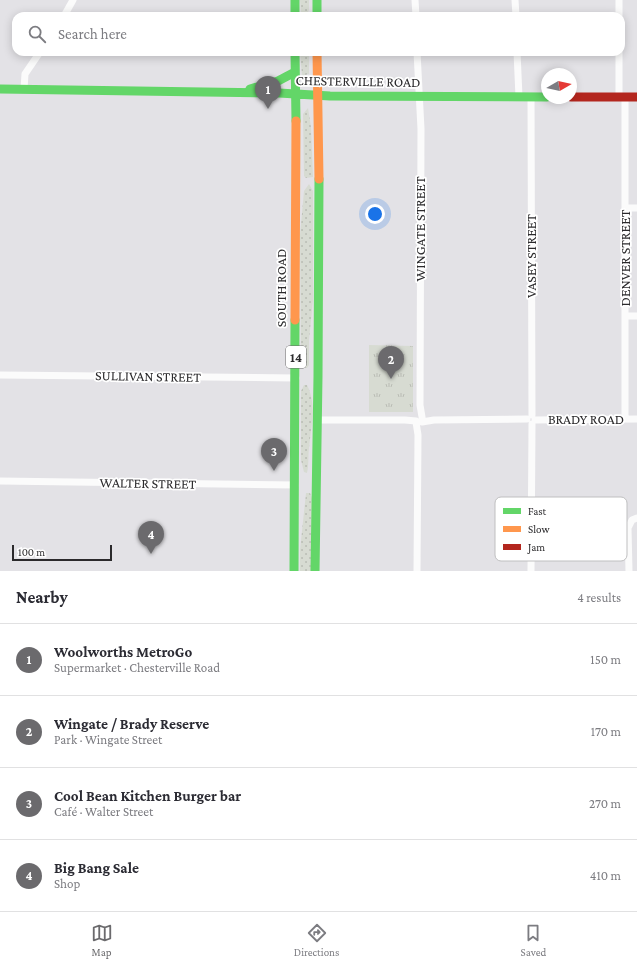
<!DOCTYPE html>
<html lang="en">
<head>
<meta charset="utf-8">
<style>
	:root { --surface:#fff; --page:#f7f7f7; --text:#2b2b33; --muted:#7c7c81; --line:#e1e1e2; --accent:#6b6a6d }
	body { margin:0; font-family:"Crimson Pro",serif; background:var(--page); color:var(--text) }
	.compass { position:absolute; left:541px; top:68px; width:36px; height:36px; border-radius:50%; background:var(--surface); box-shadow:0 2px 10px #0003; rotate:81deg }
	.scale { position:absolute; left:12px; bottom:10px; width:100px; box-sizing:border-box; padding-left:4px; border:2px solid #2b2a2c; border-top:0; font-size:11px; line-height:14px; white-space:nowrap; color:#2b2a2c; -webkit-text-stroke:3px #fff; paint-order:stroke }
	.you { position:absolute; left:375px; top:214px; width:14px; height:14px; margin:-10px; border:3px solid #fff; border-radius:50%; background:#1a73e8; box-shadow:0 0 0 6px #1a73e833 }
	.badge { display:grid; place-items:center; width:26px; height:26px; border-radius:50%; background:var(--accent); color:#fff; font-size:13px; font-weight:700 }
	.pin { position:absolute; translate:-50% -33px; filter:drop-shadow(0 1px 2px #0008) }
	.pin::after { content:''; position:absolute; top:21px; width:14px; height:12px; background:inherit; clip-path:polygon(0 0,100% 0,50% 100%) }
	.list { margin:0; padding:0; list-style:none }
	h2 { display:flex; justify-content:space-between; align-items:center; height:52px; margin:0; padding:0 16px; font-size:17px }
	h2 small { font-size:13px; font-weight:400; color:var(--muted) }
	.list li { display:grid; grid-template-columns:26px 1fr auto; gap:12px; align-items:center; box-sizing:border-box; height:72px; padding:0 16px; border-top:1px solid var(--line) }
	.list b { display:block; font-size:15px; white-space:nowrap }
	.list p { margin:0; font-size:13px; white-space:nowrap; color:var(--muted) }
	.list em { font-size:13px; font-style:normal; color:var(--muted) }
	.icon { flex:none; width:22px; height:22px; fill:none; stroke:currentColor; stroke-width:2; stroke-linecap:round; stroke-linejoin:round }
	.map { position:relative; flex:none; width:637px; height:571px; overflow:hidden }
	.search { position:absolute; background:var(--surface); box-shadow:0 2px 10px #0003; left:12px; right:12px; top:12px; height:44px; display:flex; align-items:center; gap:10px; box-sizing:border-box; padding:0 14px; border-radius:12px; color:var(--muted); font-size:15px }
	.sheet { height:340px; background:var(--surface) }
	nav { display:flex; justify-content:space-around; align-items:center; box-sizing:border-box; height:56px; border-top:1px solid var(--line); background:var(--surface); font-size:11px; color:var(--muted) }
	nav a { display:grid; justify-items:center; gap:2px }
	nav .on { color:var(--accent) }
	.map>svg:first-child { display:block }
	.grass { fill:url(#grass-dots) }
	.park { fill:url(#park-tufts) }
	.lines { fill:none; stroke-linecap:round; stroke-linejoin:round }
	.street { stroke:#fbfbfb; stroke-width:7 }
	.fast { stroke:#63d668; stroke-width:9 }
	.slow { stroke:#ff974d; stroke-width:9 }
	.jam { stroke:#b3261e; stroke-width:9 }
	.labels { text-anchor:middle; stroke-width:3.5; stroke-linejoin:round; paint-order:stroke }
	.shield { fill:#fff; stroke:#6b6a6b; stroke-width:1 }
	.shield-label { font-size:13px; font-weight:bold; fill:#2b2a2c }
	.street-label { font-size:14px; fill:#2b2a2c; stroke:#fff }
	.key { fill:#fff; stroke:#bfbfc0; stroke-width:1 }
	.key-label { font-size:11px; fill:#2b2a2c }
</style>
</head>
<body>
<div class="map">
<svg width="637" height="571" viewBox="0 0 637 571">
	<defs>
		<pattern id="grass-dots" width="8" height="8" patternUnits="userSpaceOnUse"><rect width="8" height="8" fill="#d7dbd2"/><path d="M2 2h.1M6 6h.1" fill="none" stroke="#b9bcb4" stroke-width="1.8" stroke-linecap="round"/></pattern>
		<pattern id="park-tufts" width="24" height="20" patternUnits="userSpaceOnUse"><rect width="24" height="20" fill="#d7dbd2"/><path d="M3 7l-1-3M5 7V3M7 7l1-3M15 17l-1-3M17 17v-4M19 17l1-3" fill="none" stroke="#b9bcb4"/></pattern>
	</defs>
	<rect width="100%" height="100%" fill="#e3e2e6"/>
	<!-- grass -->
	<path class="grass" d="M300,0h9v10l-3,6h-3l-2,-3z
		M300,52h9v22l-7,2z
		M308,108l3,19 2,50 -7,1 -2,-2 -1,-62z
		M309,184l4,7v109l-4,40v25l-2,3h-4l-2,-8 -1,-125 4,-44z
		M304,385h3c10,19 4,42 2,63 -1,8 0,17 -2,25l-3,-1 -3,-12v-69z
		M306,493h4l2,5 -1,73h-11v-21z"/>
	<!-- park -->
	<path class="park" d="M369,345l44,1v66h-44z"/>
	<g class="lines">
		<!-- street -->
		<path class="street" d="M415,0l1,16
			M515,0l1,16
			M64,16l9,-16
			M619,16v-16
			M417,52l4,77 -1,276 2,12
			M517,52l2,45
			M24,89l1,-15 15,-22
			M531,97l1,318
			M619,97v-45
			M625,97v322
			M625,208h12
			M625,316h12
			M0,375l296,3
			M317,420h88l11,1
			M535,420l102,-1
			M416,422l2,13 -1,136
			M422,422l12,-2 93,-1
			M0,481l295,4
			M531,571l1,-147
			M629,571l-1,-43 4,-8 5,-2"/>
		<!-- fast -->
		<path class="fast" d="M295,0v16
			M317,0v16
			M295,52l1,69
			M0,89l279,4 51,3 217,1
			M250,89l28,-8 17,-9
			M294,571l1,-251
			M315,571l3,-195 1,-197"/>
		<!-- slow -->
		<path class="slow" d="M317,52l2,127
			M295,320l1,-199"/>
		<!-- jam -->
		<path class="jam" d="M571,97h66"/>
	</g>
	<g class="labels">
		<!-- shield labels -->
		<rect class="shield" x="286" y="346" width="20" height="22" rx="3"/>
		<g class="shield-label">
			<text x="296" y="362">14</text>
		</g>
		<!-- street labels -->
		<g class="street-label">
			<text transform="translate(358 81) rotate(1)" y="5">CHESTERVILLE ROAD</text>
			<text transform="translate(420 229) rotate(-90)" y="5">WINGATE STREET</text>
			<text transform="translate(531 256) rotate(-90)" y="5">VASEY STREET</text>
			<text transform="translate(625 258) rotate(-90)" y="5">DENVER STREET</text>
			<text transform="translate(281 288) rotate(-90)" y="5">SOUTH ROAD</text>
			<text transform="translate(148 376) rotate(1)" y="5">SULLIVAN STREET</text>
			<text x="586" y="424">BRADY ROAD</text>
			<text transform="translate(148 483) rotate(1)" y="5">WALTER STREET</text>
		</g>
	</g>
	<!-- legend -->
	<rect x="495" y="497" width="132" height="64" rx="6" class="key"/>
	<rect x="503" y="508" width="18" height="6" fill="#63d668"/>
	<rect x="503" y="526" width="18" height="6" fill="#ff974d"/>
	<rect x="503" y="544" width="18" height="6" fill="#b3261e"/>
	<g class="key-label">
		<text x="528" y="515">Fast</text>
		<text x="528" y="533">Slow</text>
		<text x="528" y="551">Jam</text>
	</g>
</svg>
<svg class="compass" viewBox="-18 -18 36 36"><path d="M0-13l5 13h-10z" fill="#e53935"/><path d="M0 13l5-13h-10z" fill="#7c7c81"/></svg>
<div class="scale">100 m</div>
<div class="you"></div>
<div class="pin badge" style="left:268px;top:109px">1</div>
<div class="pin badge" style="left:391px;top:379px">2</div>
<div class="pin badge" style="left:274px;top:471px">3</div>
<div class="pin badge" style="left:151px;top:554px">4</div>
<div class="search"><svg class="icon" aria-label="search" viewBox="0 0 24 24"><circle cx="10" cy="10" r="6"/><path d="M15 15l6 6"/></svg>Search here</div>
</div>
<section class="sheet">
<h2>Nearby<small>4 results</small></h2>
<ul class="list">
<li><span class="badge">1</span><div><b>Woolworths MetroGo</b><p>Supermarket · Chesterville Road</p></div><em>150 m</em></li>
<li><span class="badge">2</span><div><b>Wingate / Brady Reserve</b><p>Park · Wingate Street</p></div><em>170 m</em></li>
<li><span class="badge">3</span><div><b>Cool Bean Kitchen Burger bar</b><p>Café · Walter Street</p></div><em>270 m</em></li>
<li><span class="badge">4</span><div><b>Big Bang Sale</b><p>Shop</p></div><em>410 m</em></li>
</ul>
</section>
<nav>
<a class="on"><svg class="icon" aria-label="map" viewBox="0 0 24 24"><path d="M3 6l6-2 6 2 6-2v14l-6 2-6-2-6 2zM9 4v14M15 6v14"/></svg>Map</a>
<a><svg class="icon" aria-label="directions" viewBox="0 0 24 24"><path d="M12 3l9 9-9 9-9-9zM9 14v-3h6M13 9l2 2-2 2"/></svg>Directions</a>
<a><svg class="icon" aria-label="saved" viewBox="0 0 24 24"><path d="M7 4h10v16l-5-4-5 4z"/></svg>Saved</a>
</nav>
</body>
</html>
